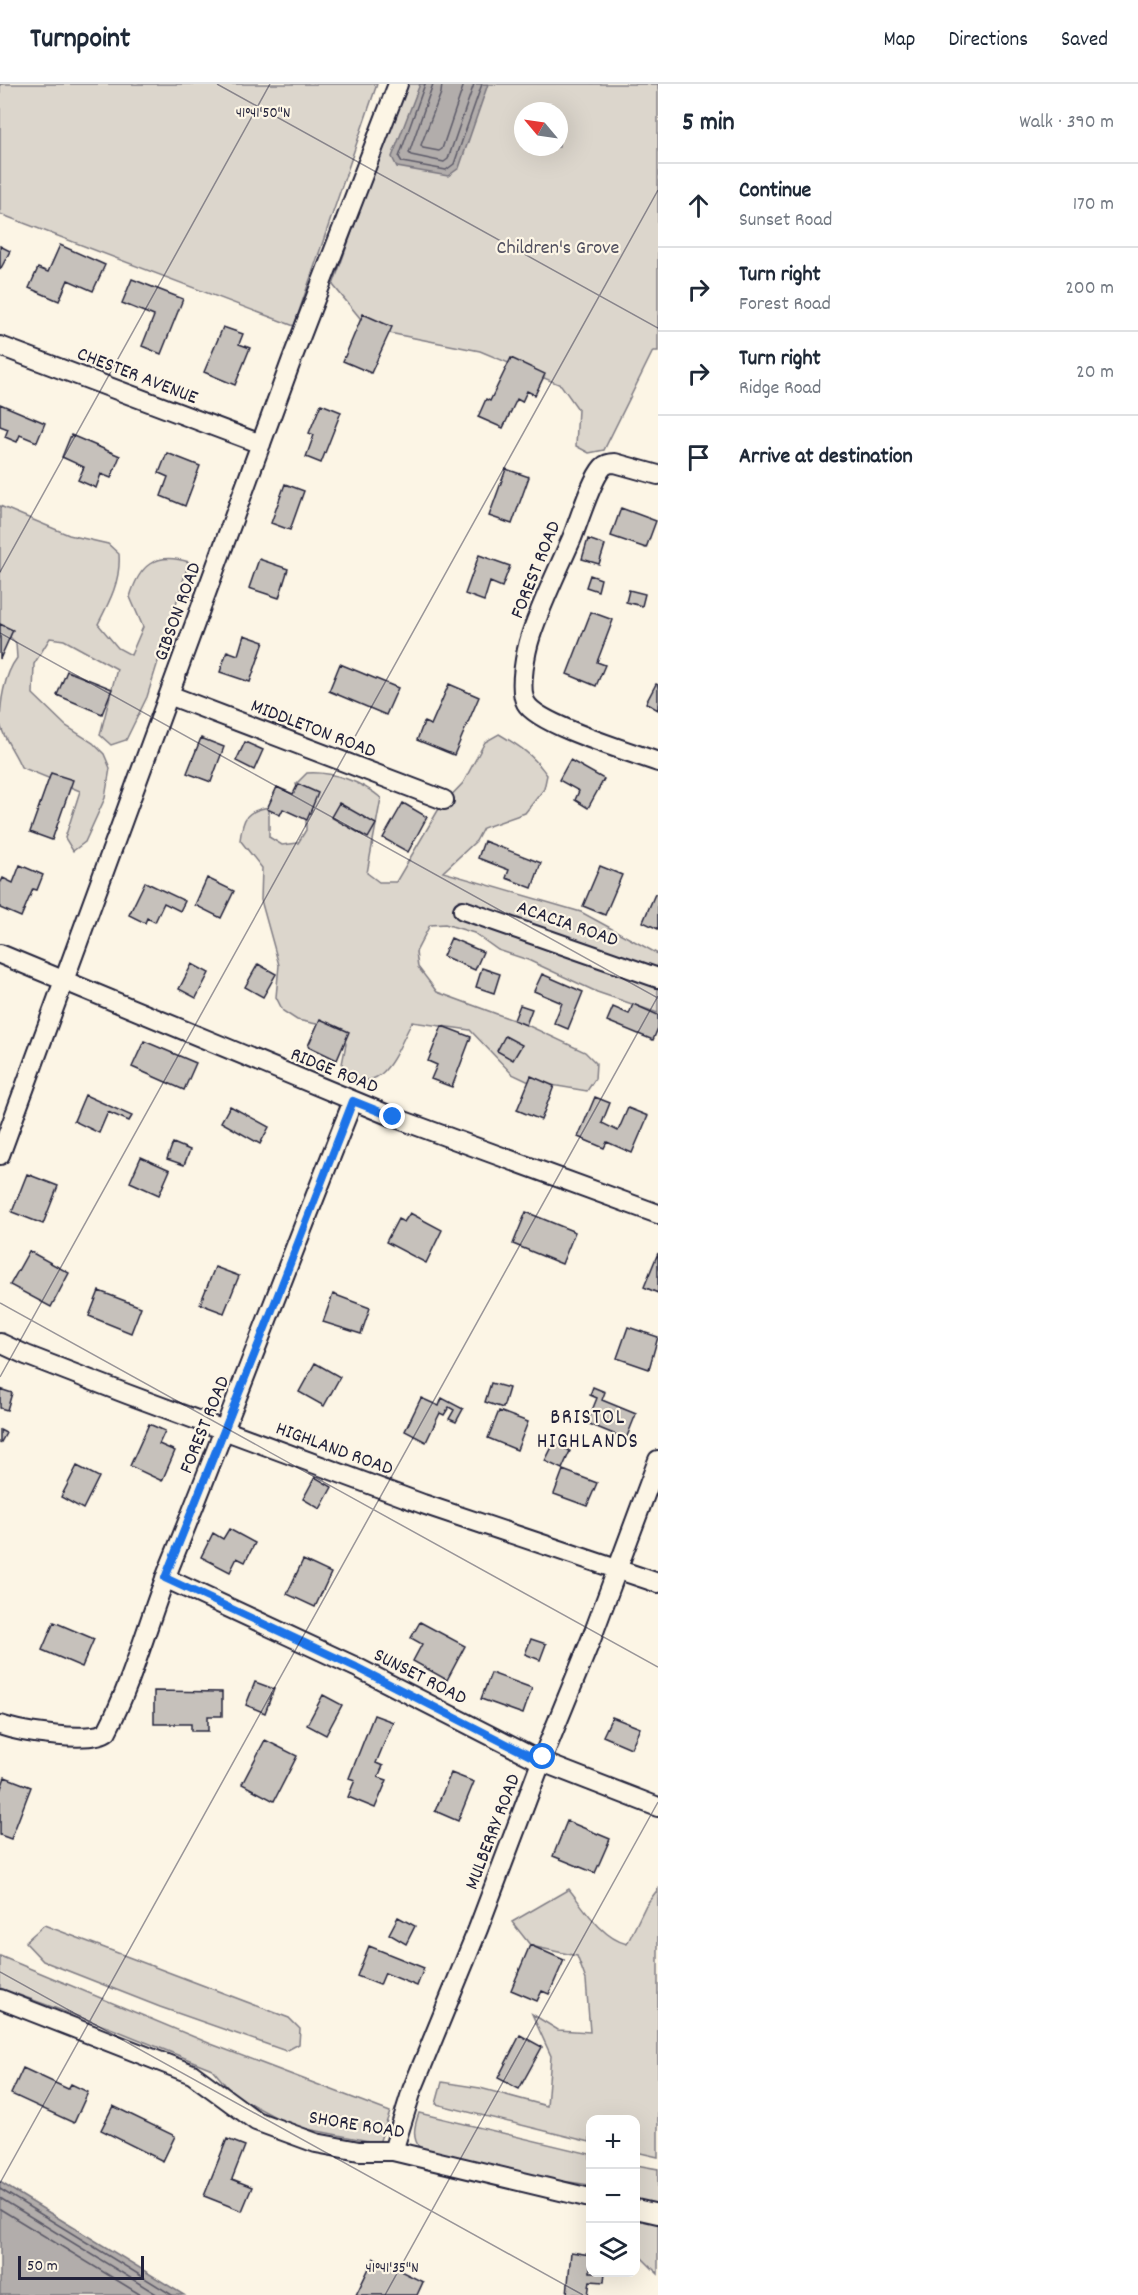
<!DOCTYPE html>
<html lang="en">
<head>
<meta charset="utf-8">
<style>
	:root { --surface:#fff; --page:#f2f2f3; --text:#1f2937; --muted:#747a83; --line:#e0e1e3 }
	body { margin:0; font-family:Dekko,sans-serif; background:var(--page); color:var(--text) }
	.controls { position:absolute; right:18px; bottom:18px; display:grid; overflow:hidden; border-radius:12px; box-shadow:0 6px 24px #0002 }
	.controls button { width:54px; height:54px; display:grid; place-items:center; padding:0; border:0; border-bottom:2px solid var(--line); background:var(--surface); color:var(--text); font:30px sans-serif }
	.compass { position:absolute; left:514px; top:18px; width:54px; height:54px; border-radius:50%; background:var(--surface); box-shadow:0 6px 24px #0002; rotate:299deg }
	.scale { position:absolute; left:18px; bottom:15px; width:126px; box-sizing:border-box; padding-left:6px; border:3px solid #22223b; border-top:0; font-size:16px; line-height:21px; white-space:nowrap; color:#22223b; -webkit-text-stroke:4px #fcf5e5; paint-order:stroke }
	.stop { position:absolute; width:18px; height:18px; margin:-14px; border:4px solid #1a73e8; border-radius:50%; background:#fff }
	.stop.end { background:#1a73e8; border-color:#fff; box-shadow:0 2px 6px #0008 }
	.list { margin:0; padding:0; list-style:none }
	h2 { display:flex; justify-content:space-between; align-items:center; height:78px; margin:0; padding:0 24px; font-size:26px }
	h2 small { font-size:20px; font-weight:400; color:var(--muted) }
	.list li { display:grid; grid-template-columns:39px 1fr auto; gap:18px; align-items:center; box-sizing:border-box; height:84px; padding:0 24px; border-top:2px solid var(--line) }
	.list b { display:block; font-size:22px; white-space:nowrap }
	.list p { margin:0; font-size:20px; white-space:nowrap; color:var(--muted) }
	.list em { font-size:20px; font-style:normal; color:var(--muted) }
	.icon { flex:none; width:33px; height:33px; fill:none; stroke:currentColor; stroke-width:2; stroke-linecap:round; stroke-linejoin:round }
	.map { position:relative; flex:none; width:658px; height:2211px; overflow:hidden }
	header { display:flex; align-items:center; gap:36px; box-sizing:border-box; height:84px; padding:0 30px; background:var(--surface); border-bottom:2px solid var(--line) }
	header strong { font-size:28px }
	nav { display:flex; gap:33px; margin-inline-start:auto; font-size:21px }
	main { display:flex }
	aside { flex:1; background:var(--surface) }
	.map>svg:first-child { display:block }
	.green { fill:#dcd6cc; stroke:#7f7c84; stroke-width:1.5; fill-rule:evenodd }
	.water { fill:#b2adab; stroke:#78757e; stroke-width:1.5 }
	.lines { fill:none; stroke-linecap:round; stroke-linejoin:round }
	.shore { stroke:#5c5a68; stroke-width:1.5 }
	.building { fill:#c6c1bb; stroke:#22223b; stroke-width:1.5 }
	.street-casing { stroke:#22223b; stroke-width:22 }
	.street { stroke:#fcf5e5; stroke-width:18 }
	.route { stroke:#1a73e8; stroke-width:8 }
	.ticks { fill:none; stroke:#22223b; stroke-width:1.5; stroke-opacity:0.45 }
	.labels { text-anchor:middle; stroke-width:4.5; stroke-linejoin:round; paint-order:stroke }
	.park-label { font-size:20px; fill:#504f5f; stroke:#fcf5e5 }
	.street-label { font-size:20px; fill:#22223b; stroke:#fcf5e5 }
	.neighbourhood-label { font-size:21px; letter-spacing:1.5px; fill:#22223b; stroke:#fcf5e5 }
	.ticks-label { font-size:15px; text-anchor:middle; fill:#22223b; stroke:#fcf5e5; stroke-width:4.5; stroke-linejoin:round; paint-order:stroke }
</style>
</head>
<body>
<header>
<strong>Turnpoint</strong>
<nav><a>Map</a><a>Directions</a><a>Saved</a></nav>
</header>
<main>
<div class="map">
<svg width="658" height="2211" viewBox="0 0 658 2211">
	<rect width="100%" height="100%" fill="#fcf5e5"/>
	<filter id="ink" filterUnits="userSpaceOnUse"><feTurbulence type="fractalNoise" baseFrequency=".0167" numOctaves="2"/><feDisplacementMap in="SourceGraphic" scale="12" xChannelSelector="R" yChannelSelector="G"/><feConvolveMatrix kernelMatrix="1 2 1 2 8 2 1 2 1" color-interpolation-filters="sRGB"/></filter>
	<g filter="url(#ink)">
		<!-- green -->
		<path class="green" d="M0,0h377l-83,242 -294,-112z
			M405,0h253v267h-5l-49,99 -15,3 -13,-7 2,-37 -17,-24 -81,-34 -111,-22 -36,-44zM523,27h36v36h-36z
			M0,422l69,29 39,9 11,10c2,26 -9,47 -21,70l20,24 13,7 12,-28 -13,-30c9,-31 25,-46 59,-35l-42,135 -21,43 -15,5 -11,-10 17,-66 -53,-29 -14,-2 -16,26 -1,30 33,32 27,17 11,11 6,14 -5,30 -20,44 -12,9 -8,-13 15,-47 -59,-24c-6,-14 -17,-28 -21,-43 0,-21 4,-49 17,-66l-1,-15 -16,-16z
			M499,650c22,13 34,21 48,41l-3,14 -19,24 -42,15 -7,13 -33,31 138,40 77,42v59l-61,-21 -69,-32 -30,-10 -24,-17 -29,-9 -15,1 -14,27 2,15 19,25 90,33 58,27 11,11 -1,16 -8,12 -60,-10 -15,-7 -42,-44 -58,-8c-18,33 -27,75 -72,52l6,-30 -5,-15 -44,-9 -14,-9 -7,-14 3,-32 -18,-65 1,-32 -22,-28c3,-23 6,-29 29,-33v30l13,8 16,-2 8,-13v-15l-10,-31 11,-11c25,-2 55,9 74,25l-14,75 12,9h17l44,-75 23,-24 22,-41z
			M569,1805c15,19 33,49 58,55l19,-39 12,-16v268l-22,-5v-32h-46v22l-154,-38 6,-22 38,6 67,18 4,-50 -19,-42 26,16 32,2 -4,-52 -9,-24 -46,-10 -19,-24z
			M44,1841l245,93 11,11 -1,15 -13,7 -126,-44 -117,-46 -18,-19z
			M0,1872l211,88 179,68 -11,31 -87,-17 -58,-31 -22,-26 -94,-38 -118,-43z
			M419,2029l171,41v31c-30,-5 -154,-19 -170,-37 -9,-11 -5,-24 -1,-35z
			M636,2081l22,4v105l-21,-21 2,-53 -3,-2z"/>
		<!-- water -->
		<path class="water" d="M420,0h68l-29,84 -11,8 -51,-9 -5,-10z
			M0,2098l19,12 165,101h-184z"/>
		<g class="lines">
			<!-- shore -->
			<path class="shore" d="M425,0l-26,73 3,5 44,8 8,-6 28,-80
				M433,0l-24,69 2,2 33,7 4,-3 26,-75
				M442,0l-1,9 -20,52 2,3 16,3 3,-2 22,-65
				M0,2105l172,106
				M0,2114l158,97
				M0,2125l141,86"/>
		</g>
		<!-- building -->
		<path class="building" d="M60,161l45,20 -12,26 -25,-11 -9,21 -30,-13 9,-20 10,4z
			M0,162l10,5 -10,19z
			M132,195l51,20 -22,55 -19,-8 12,-30 -32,-13z
			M363,230l29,13 -21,46 -28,-12z
			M223,243l20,7 -4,10 11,4 -15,37 -31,-13z
			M511,274l34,16 -10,21 -8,-4 -5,11 -5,-3 -14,29 -25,-11 8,-18 4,2z
			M0,320l45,19 -8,19 -17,-7 -3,7 -12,-5 3,-8 -8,-3z
			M321,320l20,8 -20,51 -15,-6 8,-22 -5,-2z
			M71,351l49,21 -9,22 -10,-4 -5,14 -18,-8 6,-13 -22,-10z
			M167,369l33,13 -15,40 -24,-10 7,-19 -9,-4z
			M506,385l23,8 -17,47 -23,-8z
			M285,400l19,7 -14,39 -19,-7z
			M621,424l35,13 -10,27 -35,-12z
			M588,455l17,6 -6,19 -17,-5z
			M479,471l31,11 -8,21 -12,-5 -6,19 -19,-7z
			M259,475l29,10 -9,29 -30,-10z
			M590,491l11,4 -3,12 -12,-4z
			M629,506l16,4 -3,12 -16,-4z
			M591,528l22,8 -16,42 8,3 -9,21 -29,-12z
			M0,540l13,6 -13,29z
			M244,551l20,7 -14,40 -30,-10 7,-21 11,4z
			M340,580l58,24 -12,27 -57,-24z
			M67,587l45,18 -10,25 -45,-19z
			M449,600l30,13 -25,58 -37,-15 7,-18 7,3z
			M656,600l2,1v25l-12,-7z
			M201,654l23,9 -13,35 -24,-9z
			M245,658l18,8 -9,20 -18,-9z
			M570,676l34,19 -16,29 -13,-8 4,-9 -20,-11z
			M51,689l22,7 -21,60 -22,-8z
			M298,700l20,9 -11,27 -24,-11 -3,6 -13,-6 10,-22 16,7z
			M339,719l37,21 -8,14 -37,-21z
			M403,719l24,14 -19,35 -25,-14z
			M484,757l57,22 -9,25 -26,-10 3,-8 -31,-12z
			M20,781l23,10 -6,15 -4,-1 -12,28 -21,-9v-24l3,-6 10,5z
			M600,782l22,9 -17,40 -22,-9z
			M207,794l27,13 -13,27 -26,-13z
			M145,798l40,19 -5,10 -16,-8 -9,19 -8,-4 -2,5 -16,-8z
			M655,810l3,1v34l-15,-7z
			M451,854l32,14 -8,18 -32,-14z
			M192,880l17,9 -13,25 -17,-9z
			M258,880l18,10 -13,23 -18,-10z
			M482,884l18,6 -6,19 -18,-6z
			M542,890l41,18 -15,37 -14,-6 8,-20 -28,-12z
			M633,920l25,11v13l-5,12 -46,-19 6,-14 16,7z
			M520,921l12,4 -6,16 -12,-5z
			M320,935l29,13 -12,28 -29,-14z
			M442,942l29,11 -19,50 -21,-8 6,-14 -9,-4z
			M505,952l17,9 -9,15 -16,-9z
			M144,957l52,22 -12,27 -52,-23z
			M531,992l23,10 -13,34 -24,-10z
			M85,1011l47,21 -3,5 -21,-9 -9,21 -25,-12z
			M595,1013l15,6 -8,20 16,8 10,-23 20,8 -16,37 -25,-11 -3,6 -26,-11z
			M230,1022l39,21 -9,17 -39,-22z
			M173,1059l17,7 -6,15 -17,-6z
			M141,1073l29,13 -11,25 -29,-13z
			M27,1090l31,12 -15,38 -31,-12z
			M526,1128l49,20 -13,32 -49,-20z
			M410,1129l32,17 -16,33 -40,-21 12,-23 6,3z
			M29,1167l40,22 -18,34 -41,-22z
			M658,1169v40l-14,-6z
			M215,1183l24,9 -15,37 -24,-9z
			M99,1207l42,16 -10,26 -42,-17z
			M333,1210l37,14 -9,26 -38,-12z
			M628,1243l30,10 -9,32 -32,-11z
			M315,1279l25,14 -16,29 -25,-14z
			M491,1299l18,5 -6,20 -18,-6z
			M593,1303l12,5 -3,8 34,14 -10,25 -39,-16 10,-25 -7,-3z
			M0,1305l12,4 -5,17 -7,-2z
			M421,1314l18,8 3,-8 21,11 -7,13 -7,-3 5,-9 -5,-3 -5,8 -4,-2 -14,29 -21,-11z
			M499,1327l29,11 -11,28 -29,-12z
			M149,1340l16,7 -6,13 16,7 -13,30 -32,-15z
			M0,1346l6,3 -6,11z
			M554,1359l16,8 -8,18 -17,-8z
			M77,1382l22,11 -16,32 -22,-12z
			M563,1386l34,13 -10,23 -33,-12z
			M315,1393l17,10 -12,22 -17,-10z
			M229,1445l26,14 -10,19 -8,-4 -7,14 -29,-15 12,-24 10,6z
			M303,1476l28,13 -16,34 -28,-13z
			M54,1538l40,17 -12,28 -40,-17z
			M420,1538l45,24 -18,34 -34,-19 9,-17 -11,-6z
			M531,1555l15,5 -6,16 -15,-6z
			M491,1589l41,15 -9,26 -42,-15z
			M255,1598l19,7 -9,24 -19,-8z
			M154,1607l68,1v24h-14v15h-17v-7h-37z
			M323,1611l19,10 -16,30 -19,-10z
			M374,1631l19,7 -17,41 7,3 -5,11 9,3 -12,28 -27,-11 7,-17 -6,-2z
			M612,1633l28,11 -9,20 -28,-12z
			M265,1656l32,16 -23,45 -32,-17z
			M451,1689l23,9 -16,39 -23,-10z
			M5,1693l26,10 -20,52 -11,-4v-44z
			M567,1737l43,18 -15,34 -42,-17z
			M398,1833l17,9 -9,18 -17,-10z
			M530,1861l34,15 -15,34 -7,-3 -5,10 -26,-11z
			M369,1862l55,22 -7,18 -32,-13 -5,12 -23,-9z
			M520,1951l22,12 -23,42 -21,-11z
			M23,1984l45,21 3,-5 17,8 -14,31 -63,-29z
			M113,2022l62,30 -12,25 -62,-31z
			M227,2055l18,7 -13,33 20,8 -10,24 -38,-15z
			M571,2168l19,3v17h15l-1,10 -14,-1 -2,14 -21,-1z
			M374,2174l49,24 -6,13h-61z"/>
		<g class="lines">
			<defs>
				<path id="street" d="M0,262l261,98
					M658,391l-43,-12c-4,0 -9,1 -12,4 -12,13 -24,54 -31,71 -14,32 -30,64 -41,97 -5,15 -13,54 -5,68 12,22 105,49 132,59
					M169,611l275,105
					M463,826l195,68
					M0,870l393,163 265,97
					M0,1071l292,-796 106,-275
					M0,1259l26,12 101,39 296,110 235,79
					M165,1494l191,89 186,95 116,45
					M0,1641c20,7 92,19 107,6 27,-52 41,-111 63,-165 63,-155 121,-311 183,-465
					M0,1915l192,75 64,47 60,22 43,8h34l197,47
					M393,2067l19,-61 66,-161 65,-172 49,-120 66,-177
					M636,2125l22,5"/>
			</defs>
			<!-- street casing -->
			<use href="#street" class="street-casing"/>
			<!-- street -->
			<use href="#street" class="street"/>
		</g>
	</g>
	<g class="lines" filter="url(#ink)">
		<!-- route -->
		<path class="route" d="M393,1033l-40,-16 -86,222 -102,255 191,89 186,95 1,-5"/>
	</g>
	<!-- ticks -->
	<path class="ticks" d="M217,0l441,244M0,488l270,-488M0,549l658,365M0,1219l658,364M0,1293l658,-1187M0,1888l583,323M0,2099l658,-1187M385,2211l273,-493"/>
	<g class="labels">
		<!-- park labels -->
		<g class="park-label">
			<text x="558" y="169">Children's Grove</text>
		</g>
		<!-- street labels -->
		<g class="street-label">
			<text transform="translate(138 290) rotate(21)" y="7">CHESTER AVENUE</text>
			<text transform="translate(534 485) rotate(-68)" y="7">FOREST ROAD</text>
			<text transform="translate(176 527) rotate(-70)" y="7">GIBSON ROAD</text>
			<text transform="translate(314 643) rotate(21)" y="7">MIDDLETON ROAD</text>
			<text transform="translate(568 838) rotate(19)" y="7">ACACIA ROAD</text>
			<text transform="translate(335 985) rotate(22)" y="7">RIDGE ROAD</text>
			<text transform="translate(203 1340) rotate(-68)" y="7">FOREST ROAD</text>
			<text transform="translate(335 1363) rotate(20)" y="7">HIGHLAND ROAD</text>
			<text transform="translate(421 1591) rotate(27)" y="7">SUNSET ROAD</text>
			<text transform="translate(491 1747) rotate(-69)" y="7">MULBERRY ROAD</text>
			<text transform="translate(357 2039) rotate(9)" y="7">SHORE ROAD</text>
		</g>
		<!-- neighbourhood labels -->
		<g class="neighbourhood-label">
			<text x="588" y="1339">BRISTOL<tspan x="588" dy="24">HIGHLANDS</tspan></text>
		</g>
	</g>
	<g class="ticks-label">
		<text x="263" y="33">41°41'50"N</text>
		<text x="392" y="2188">41°41'35"N</text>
	</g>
</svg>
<div class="controls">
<button>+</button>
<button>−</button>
<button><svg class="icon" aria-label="layers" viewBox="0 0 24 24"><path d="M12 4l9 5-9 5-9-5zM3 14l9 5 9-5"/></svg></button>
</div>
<svg class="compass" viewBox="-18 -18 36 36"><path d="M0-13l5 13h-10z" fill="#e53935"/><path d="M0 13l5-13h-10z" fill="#747a83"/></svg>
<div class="scale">50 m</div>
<div class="stop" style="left:543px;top:1673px"></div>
<div class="stop end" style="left:393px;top:1033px"></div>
</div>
<aside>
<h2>5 min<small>Walk · 390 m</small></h2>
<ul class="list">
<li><svg class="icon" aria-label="ahead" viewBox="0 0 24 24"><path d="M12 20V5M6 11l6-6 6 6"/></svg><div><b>Continue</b><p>Sunset Road</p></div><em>170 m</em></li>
<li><svg class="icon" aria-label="right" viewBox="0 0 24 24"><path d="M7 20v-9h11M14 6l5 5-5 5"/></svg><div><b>Turn right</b><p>Forest Road</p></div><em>200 m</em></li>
<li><svg class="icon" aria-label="right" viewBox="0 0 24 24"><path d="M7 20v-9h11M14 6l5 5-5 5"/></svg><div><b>Turn right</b><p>Ridge Road</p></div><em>20 m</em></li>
<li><svg class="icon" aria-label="arrive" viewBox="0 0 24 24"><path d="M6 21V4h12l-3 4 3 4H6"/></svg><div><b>Arrive at destination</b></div></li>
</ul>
</aside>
</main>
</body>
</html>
